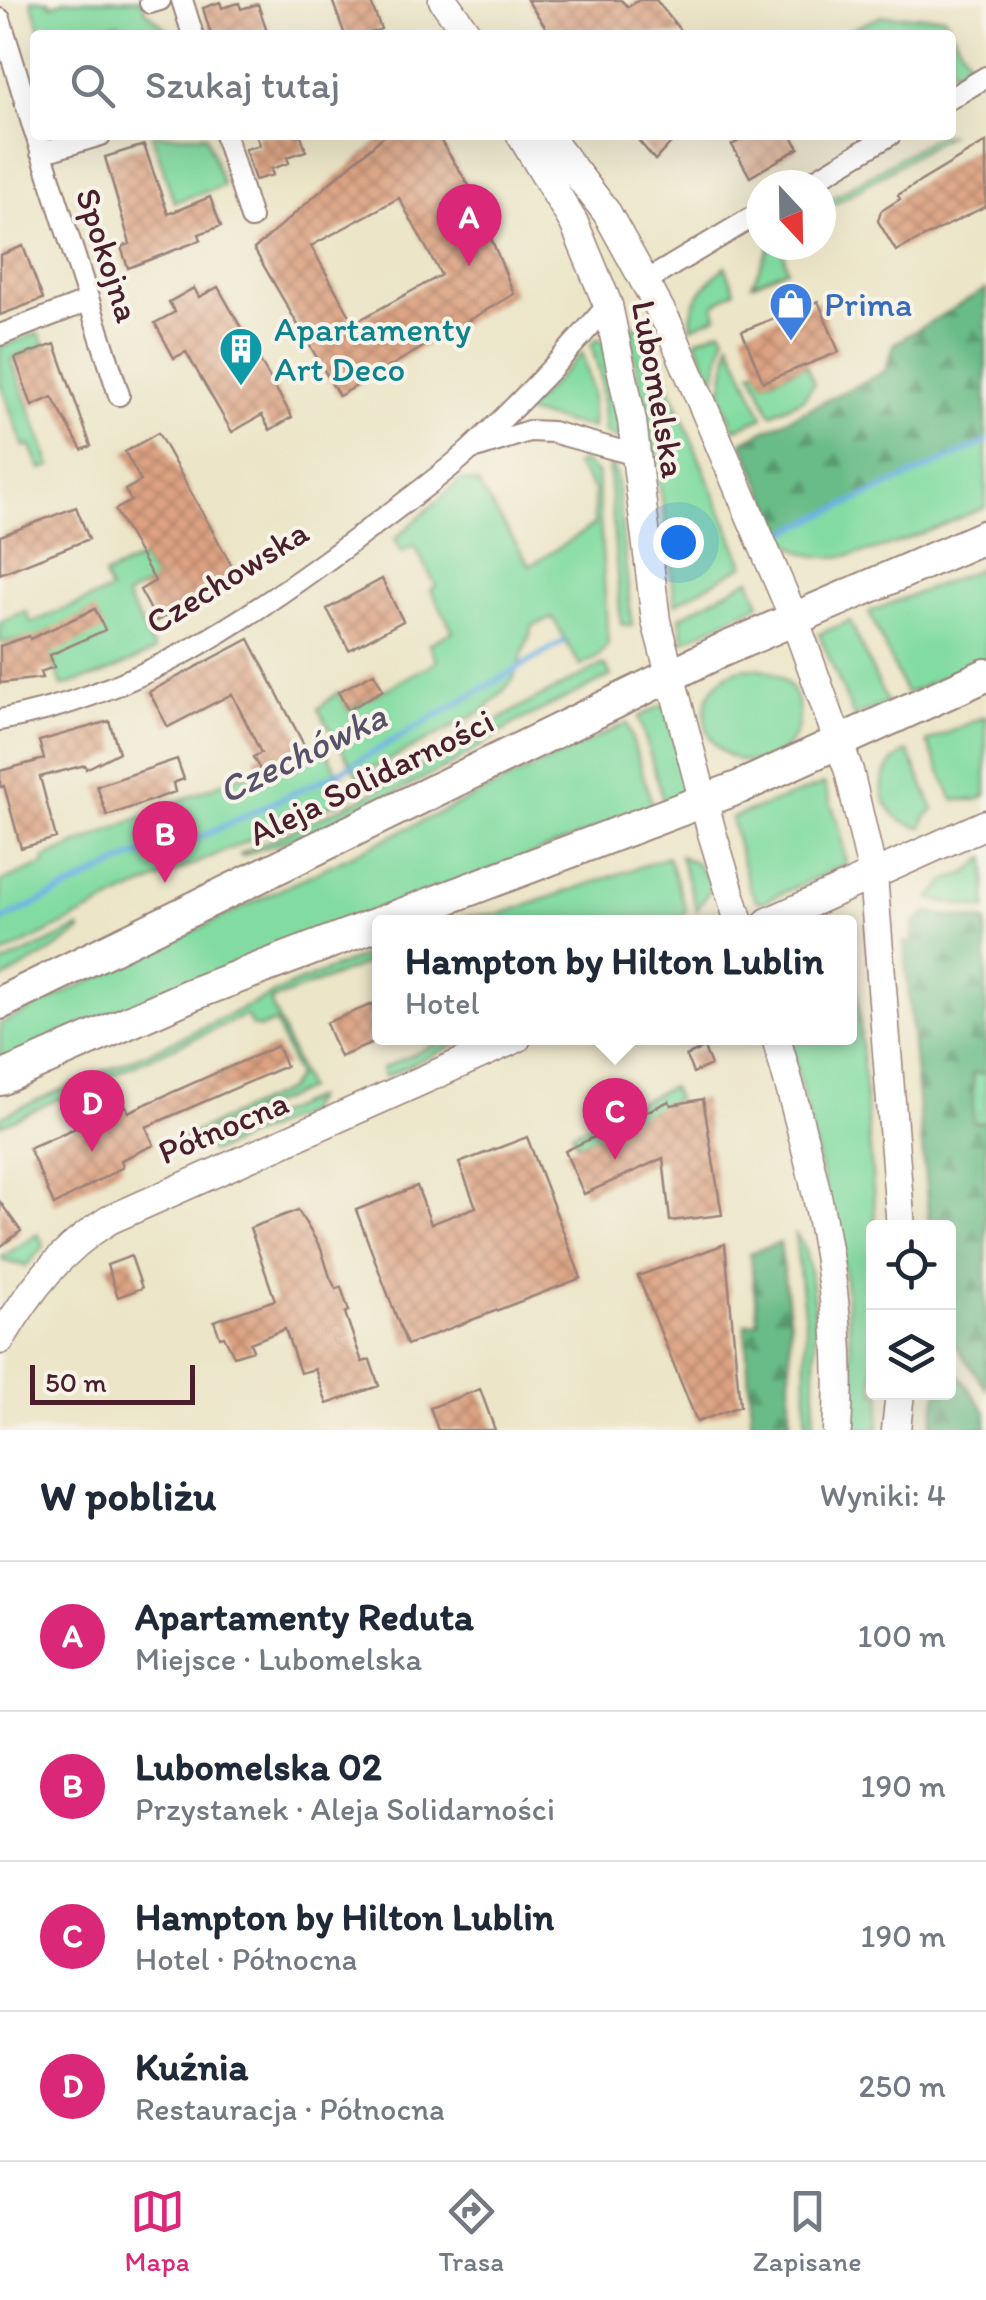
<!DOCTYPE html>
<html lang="pl">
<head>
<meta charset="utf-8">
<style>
	:root { --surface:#fff; --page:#f2f2f3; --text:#1f2937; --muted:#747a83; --line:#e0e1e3; --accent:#db2777 }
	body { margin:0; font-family:Itim,sans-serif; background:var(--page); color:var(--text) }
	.controls { position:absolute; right:30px; bottom:30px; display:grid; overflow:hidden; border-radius:10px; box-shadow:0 10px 40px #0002 }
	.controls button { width:90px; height:90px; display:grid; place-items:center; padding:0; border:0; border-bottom:2px solid var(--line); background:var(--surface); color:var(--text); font:50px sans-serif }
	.compass { position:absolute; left:746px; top:170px; width:90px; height:90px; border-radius:50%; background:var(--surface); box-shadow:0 10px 40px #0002; rotate:158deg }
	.scale { position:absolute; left:30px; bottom:25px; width:165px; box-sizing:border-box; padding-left:10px; border:5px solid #4a1f2b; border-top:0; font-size:28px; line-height:35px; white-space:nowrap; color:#4a1f2b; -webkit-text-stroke:8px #f7f3e8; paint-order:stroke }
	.you { position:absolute; left:678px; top:542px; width:35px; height:35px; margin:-25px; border:8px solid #fff; border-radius:50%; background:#1a73e8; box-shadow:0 0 0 15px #1a73e833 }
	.badge { display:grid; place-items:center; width:65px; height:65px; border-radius:50%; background:var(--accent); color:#fff; font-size:32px; font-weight:700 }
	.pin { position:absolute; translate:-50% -82px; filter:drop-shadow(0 2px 5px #0008) }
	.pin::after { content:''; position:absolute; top:52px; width:35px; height:30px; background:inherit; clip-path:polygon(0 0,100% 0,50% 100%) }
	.popup { position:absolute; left:372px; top:915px; width:485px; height:130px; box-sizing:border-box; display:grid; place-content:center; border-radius:10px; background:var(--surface); filter:drop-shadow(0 2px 8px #0005); font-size:32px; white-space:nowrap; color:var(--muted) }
	.popup b { font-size:38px; color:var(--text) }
	.popup::after { content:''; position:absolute; left:50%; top:100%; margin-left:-20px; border:20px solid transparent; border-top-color:var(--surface) }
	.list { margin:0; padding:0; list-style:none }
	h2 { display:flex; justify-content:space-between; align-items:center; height:130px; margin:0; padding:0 40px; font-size:42px }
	h2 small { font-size:32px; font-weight:400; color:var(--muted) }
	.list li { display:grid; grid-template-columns:65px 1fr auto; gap:30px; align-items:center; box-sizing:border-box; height:150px; padding:0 40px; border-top:2px solid var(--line) }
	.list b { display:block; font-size:38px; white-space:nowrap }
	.list p { margin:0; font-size:32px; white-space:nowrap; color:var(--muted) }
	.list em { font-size:32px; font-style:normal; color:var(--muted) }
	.icon { flex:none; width:55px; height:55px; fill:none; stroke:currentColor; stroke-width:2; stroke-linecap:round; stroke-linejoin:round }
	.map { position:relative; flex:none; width:986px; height:1430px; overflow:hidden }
	.search { position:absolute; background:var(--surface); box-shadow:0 10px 40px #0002; left:30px; right:30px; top:30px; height:110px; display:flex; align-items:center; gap:25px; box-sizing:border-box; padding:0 35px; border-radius:10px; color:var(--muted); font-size:38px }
	.sheet { height:730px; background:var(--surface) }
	nav { display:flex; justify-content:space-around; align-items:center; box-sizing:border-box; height:140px; border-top:2px solid var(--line); background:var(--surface); font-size:28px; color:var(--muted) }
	nav a { display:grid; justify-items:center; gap:5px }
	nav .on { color:var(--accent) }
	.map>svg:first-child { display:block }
	.grass { fill:#82dca1; stroke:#667e66; stroke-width:2.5 }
	.forest { fill:url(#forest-firs); stroke:#5a6e59; stroke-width:2.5 }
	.park { fill:url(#park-tufts); stroke:#667e66; stroke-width:2.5 }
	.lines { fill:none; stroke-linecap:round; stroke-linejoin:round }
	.stream { stroke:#6db2e3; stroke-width:6 }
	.building { fill:url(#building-cross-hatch); fill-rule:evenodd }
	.street-casing { stroke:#9b827a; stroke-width:24 }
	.secondary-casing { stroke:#9b827a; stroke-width:31 }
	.primary-casing { stroke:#9b827a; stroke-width:36 }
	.street { stroke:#fff; stroke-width:20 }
	.secondary { stroke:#fff; stroke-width:28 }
	.primary { stroke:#fff; stroke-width:32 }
	.labels { text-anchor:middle; stroke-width:8; stroke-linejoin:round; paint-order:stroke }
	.street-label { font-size:35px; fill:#4a1f2b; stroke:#f7f3e8 }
	.shop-label { font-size:35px; fill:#366cbe; stroke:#f7f3e8; text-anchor:start }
	.culture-label { font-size:35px; fill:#0d838f; stroke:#f7f3e8; text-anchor:start }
	.water-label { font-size:38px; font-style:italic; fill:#56526b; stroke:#f7f3e8 }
</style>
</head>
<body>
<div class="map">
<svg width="986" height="1430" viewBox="0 0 986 1430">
	<defs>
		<pattern id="forest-firs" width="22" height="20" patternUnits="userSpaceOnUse" patternTransform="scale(2.5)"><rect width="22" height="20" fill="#69bc87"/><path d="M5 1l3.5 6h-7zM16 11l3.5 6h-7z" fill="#58986f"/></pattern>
		<pattern id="park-tufts" width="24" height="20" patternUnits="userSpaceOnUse" patternTransform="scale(2.5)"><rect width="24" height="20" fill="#82dca1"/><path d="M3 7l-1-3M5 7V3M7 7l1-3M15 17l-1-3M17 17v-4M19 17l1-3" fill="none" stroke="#72bc8b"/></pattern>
		<pattern id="building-cross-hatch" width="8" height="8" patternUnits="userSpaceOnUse" patternTransform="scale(2.5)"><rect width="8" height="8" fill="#dda382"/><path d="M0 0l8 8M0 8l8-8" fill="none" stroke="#b5846b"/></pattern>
	</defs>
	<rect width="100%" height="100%" fill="#f7f3e8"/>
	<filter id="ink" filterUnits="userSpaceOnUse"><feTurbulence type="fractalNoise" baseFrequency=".01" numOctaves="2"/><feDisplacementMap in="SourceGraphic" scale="20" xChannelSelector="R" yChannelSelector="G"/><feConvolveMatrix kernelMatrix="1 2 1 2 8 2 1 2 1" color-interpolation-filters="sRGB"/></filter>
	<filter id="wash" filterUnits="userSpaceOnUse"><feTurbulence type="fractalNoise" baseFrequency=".0048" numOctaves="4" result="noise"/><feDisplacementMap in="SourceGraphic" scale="40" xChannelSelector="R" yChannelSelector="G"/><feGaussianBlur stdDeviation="2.25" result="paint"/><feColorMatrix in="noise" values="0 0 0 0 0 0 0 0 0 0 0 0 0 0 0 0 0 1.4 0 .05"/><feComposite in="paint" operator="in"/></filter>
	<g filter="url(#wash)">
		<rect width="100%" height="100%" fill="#ece5c8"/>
		<!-- grass -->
		<path class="grass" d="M31,0h18l2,5 15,-5h76l3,10 28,25h-26l-30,-12 -39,12h-36z
			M882,16h62l25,46 -18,10v-37h-112z
			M152,135h54l17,51 -49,16z
			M937,135h11l-127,77v-7z
			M770,245h12l5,24 -35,15z
			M725,266l10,24 -21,15 3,11 -25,11c-4,-27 16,-44 33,-61z
			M637,325l6,1 6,12 95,227 -69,39 -9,-85 -35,-180 1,-10z
			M721,329l4,7 -11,46 -18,-42z
			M39,333l6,12 -34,14 40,107 -10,3 -11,-24 -6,2 -24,-64v-36z
			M597,340l6,1 19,100 -17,-8 -4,-54 -10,-35z
			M730,342l33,75 -28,12 -14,-33z
			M582,353l10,40v35l-68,-15z
			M806,365l8,19 -11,15 -32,15 -19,-43 6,-2 6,13z
			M986,442v65c-45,17 -174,86 -203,26z
			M608,458l8,17 16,151 -11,-2z
			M581,461l16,12 11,171 -10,13 -18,9 -27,-48 -20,8 -20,54 -28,30 -127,66 -40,-67 20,-17 10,18 89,-49 -8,-17 24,-13 -22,-41 5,-4 -22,-41 -12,7 -7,-13 66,-59 16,3 53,83 64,-41v-35l-19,-25z
			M142,558l13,23 -29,15 29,55 -51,23 -42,12 -18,-48 -44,4v-20l26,-11 5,12 79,-32 -6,-15z
			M986,566v93l-80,35 -37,-82z
			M750,579l10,25 -76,37 -4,-24z
			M850,621l37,82 -33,14 -35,-83z
			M602,665h3l6,11 -96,47 -59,39 -128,64 -87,30 -1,-2 119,-54 76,-41 84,-51z
			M705 715a47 47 0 1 1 94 0a47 47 0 1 1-94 0Z
			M665,704l24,90 -25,9 -25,-86z
			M986,716v79l-10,5h-23l-26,-58z
			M627,723l26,84 -653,257v-40z
			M324,746l26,51 -223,96 -127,63v-74l45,-18v-6l193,-82 25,-1z
			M908,751l26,59 -9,8 -3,9c-43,-5 -55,-56 -14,-76z
			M824,784l16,45 6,35 -83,38 -6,-1 -8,-14 -18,-69z
			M680,856l16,7 17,21 -16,26z
			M668,857l18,53 -9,12h-229l17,-5 36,-3z
			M986,857v53l-56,-11 16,-18 23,-9z
			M79,928l2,3 -24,17 -57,33v-16z
			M380,949v9l-110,43 37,88 -123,53 -2,-4 105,-48 10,-14 -22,-54 -15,6 -8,-2 -6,-11 -246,110v-8l17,-8 155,-67 120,-57z
			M854,952l22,275 -2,1v164l8,1 -4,37h-29l2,-81 -7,-82 -55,-229h61v-85z
			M450,1038h20l-86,39 -2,-9z
			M671,1087l5,12 -98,46 -6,-12z
			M314,1098l-9,15 -93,39 -9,-5z
			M38,1234l6,12 -18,20 -22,-5 -2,-4z
			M795,1234c26,22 20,159 18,196h-7v-101z"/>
		<!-- forest -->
		<path class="forest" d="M986,289v153l-203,91 -41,-91 143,-71 10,-28z
			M927,913l59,8v153h-13v47l13,1v266l-37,-52 -1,-108 -17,-1 -2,-5 -25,-279h8l2,-19z
			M780,1243l10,81v106h-38l-7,-106 13,-2 -8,-69z
			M949,1361l37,51v18h-55l6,-37 11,-1z"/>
		<!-- park -->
		<path class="park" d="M973,1073l13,1v48h-13z"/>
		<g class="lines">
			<!-- stream -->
			<path class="stream" d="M783,533l203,-91
				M0,921l133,-64 57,-15 153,-72 220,-128"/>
		</g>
		<g id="blocks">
			<!-- building -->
			<path class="building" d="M332,0h38l11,29 -17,6h-19z
				M527,0h94l7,7 11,-7h17l28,35h-133z
				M220,2l2,6 17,-5 2,6 17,-5 10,31h-57l-8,-27z
				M256,135h45l5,16 -19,6 2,6 -18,6 2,6 -18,5 -10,-31 15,-4z
				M385,135h52l33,52 44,107 -175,102 -85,-147zM399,198l42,77 -87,48 -43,-77z
				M634,135h44l-23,25z
				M750,135h41l8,13 -49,29 -18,-32z
				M986,142v64l-90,45 -18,-30 3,-10 19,-12 -2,-4z
				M144,145l24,69 42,-17 11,29 -22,8 2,6 -73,28 -7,-21 9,-3 -25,-87z
				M23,246l20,53 -43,16v-60z
				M218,287l74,130 -22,13 -8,-15 -30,17 -46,-80 -12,6 -19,-35 20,-11 -6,-10 25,-14 5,9z
				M818,301l21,51 -76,30 -21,-51z
				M55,344l36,102 -9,4 -30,-53 -20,9 -17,-48z
				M158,433l80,144 -81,44 -17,-31 15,-9 -40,-71 16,-9 -6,-11 16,-9 -16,-29z
				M76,507l13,32 -89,35v-38z
				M382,579l21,42 -54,29 -22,-41z
				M95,609l10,21 -55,25 4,12 -14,5 2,6 -42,5v-37l29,-10 1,3z
				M249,639l59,114 -45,22 -10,-18 8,-4 -29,-59 -64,33 -19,-35z
				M374,673l9,17 -35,20 -10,-18z
				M109,721l10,31 -33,17 -1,-4 -45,12 16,61 -35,10 -17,-62 -4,1v-16l44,-12 -5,-18z
				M177,759l7,20 -11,4 2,9 -68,24 -10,-30z
				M380,1001v39l-40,17 -14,-34z
				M277,1046l9,20 -140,61 8,18 -33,15 2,7 -69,38 -25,-57 97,-42 2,6z
				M704,1048l7,17 -18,8 -7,-17z
				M703,1099l19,116 -52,6 -7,-63 -79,36 -19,-43 104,-50 2,4z
				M527,1137l54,141 -174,67 -51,-135 61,-24 14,38 45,-17 -17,-44z
				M0,1202l21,29 -21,16z
				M298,1210l23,39 9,28 6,12 5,-2 8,24 -4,2 17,49 8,-2 9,26 -52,18 -12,-35 -15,4 -15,-44 -35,14 3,7 -19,6 -10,-20 -4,1 -6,-16 61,-21 -25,-72z
				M725,1244l15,162 -43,16 -59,-146z
				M131,1256l11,32 -24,9 -11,-32z
				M480,1389l15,41h-57l-8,-22z"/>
		</g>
	</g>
	<g filter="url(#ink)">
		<use href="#blocks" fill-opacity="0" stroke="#9b827a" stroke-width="2.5"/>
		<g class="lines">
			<defs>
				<path id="street" d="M182,0l11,35
					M150,3l10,-3
					M0,19l35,114
					M951,98l35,-21
					M36,135l83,260
					M225,135l26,83
					M41,153l60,-18
					M806,185l84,-50
					M646,281l115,-69
					M0,335l88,-34
					M476,448l53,-17 23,1 84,23
					M0,720c137,-25 248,-100 357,-182 38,-29 79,-57 114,-89 48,-45 95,-94 137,-144"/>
				<path id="secondary" d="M443,0l25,35
					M521,135l53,88 34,82 24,116 24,200 56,212 27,89
					M547,135l60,78 61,111 126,294 55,153 24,104 28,353
					M768,922l218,-98
					M776,1038c37,127 71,259 61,392
					M0,1340c29,-49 60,-90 109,-120l408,-182
					M896,1430l4,-38"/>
				<path id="primary" d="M383,922l357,-135 246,-112
					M0,1003l718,-351 268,-116
					M0,1079l190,-84 190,-72"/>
			</defs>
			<!-- street casing -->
			<use href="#street" class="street-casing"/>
			<!-- secondary casing -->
			<use href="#secondary" class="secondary-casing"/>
			<!-- primary casing -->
			<use href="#primary" class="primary-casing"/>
			<!-- street -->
			<use href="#street" class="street"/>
			<!-- secondary -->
			<use href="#secondary" class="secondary"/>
			<!-- primary -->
			<use href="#primary" class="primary"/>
		</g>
	</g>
	<!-- icons -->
	<defs>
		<symbol id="shop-pin" viewBox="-11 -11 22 30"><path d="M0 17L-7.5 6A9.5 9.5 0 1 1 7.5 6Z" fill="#3f7fe0" stroke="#f7f3e8"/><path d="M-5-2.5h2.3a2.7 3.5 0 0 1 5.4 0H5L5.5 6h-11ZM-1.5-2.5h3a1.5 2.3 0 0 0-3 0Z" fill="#fff"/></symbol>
		<symbol id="building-pin" viewBox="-11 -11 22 30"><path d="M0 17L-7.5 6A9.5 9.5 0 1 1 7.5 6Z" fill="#0f9aa8" stroke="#f7f3e8"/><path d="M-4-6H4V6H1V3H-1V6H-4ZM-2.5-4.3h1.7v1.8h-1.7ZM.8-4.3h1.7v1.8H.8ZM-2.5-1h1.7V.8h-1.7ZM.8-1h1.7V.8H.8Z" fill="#fff"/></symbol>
	</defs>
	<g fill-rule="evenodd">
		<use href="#shop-pin" x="766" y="279" width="50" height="68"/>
		<use href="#building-pin" x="216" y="324" width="50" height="68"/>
	</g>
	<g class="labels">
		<!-- street labels -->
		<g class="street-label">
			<text transform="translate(108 255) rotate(72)" y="12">Spokojna</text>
			<text transform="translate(659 389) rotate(80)" y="12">Lubomelska</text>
			<text transform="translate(227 577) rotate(-32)" y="12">Czechowska</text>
			<text transform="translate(371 777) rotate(-26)" y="12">Aleja Solidarności</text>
			<text transform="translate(223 1127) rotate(-23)" y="12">Północna</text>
		</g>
		<!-- shop labels -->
		<g class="shop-label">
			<text x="824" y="316">Prima</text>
		</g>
		<!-- culture labels -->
		<g class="culture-label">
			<text x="274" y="341">Apartamenty<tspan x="274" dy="40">Art Deco</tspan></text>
		</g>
		<!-- water labels -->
		<g class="water-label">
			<text transform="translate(302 753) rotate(-26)" y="13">Czechówka</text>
		</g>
	</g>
</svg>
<div class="controls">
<button><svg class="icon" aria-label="locate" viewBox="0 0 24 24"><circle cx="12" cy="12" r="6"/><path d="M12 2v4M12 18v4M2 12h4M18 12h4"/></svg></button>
<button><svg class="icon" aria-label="layers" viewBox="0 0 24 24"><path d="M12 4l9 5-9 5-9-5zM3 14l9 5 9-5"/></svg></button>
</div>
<svg class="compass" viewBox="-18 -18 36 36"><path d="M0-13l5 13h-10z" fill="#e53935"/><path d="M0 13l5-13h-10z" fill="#747a83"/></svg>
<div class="scale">50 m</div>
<div class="you"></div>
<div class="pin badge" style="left:469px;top:266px">A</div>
<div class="pin badge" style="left:165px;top:883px">B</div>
<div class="pin badge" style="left:615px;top:1160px">C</div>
<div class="popup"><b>Hampton by Hilton Lublin</b>Hotel</div>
<div class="pin badge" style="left:92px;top:1152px">D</div>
<div class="search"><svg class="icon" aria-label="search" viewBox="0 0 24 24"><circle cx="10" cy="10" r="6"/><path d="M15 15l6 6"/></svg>Szukaj tutaj</div>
</div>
<section class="sheet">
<h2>W pobliżu<small>Wyniki: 4</small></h2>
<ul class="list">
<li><span class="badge">A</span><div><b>Apartamenty Reduta</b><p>Miejsce · Lubomelska</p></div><em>100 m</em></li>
<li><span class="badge">B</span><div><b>Lubomelska 02</b><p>Przystanek · Aleja Solidarności</p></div><em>190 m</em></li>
<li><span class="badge">C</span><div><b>Hampton by Hilton Lublin</b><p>Hotel · Północna</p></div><em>190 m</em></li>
<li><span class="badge">D</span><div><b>Kuźnia</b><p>Restauracja · Północna</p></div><em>250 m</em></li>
</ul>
</section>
<nav>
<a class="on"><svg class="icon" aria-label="map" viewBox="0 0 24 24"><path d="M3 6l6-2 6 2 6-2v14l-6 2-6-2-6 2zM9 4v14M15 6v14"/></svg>Mapa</a>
<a><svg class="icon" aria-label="directions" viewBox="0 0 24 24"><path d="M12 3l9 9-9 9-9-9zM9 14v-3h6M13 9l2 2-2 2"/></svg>Trasa</a>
<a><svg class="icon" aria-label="saved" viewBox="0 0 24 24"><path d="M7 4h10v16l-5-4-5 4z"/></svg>Zapisane</a>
</nav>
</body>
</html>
